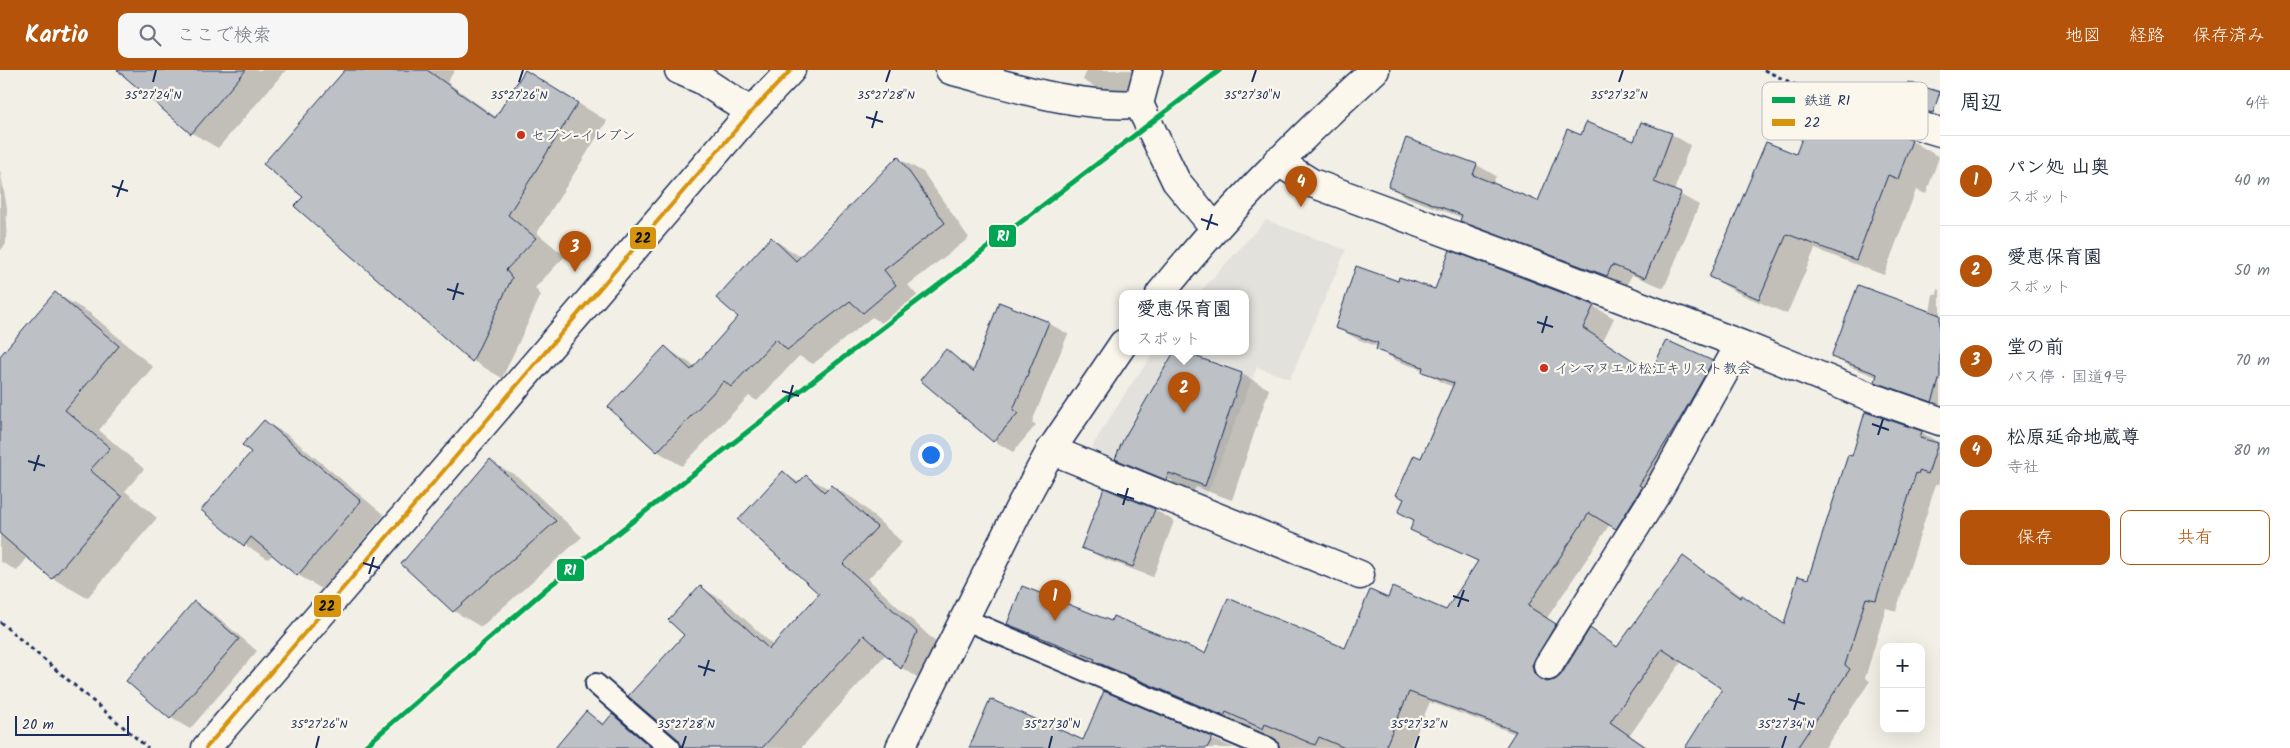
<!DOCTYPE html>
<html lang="ja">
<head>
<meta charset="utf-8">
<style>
	:root { --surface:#fff; --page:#f6f6f7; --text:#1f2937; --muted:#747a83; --line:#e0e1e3; --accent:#b45309 }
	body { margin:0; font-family:Kalam,"Klee One",sans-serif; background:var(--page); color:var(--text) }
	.controls { position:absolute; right:15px; bottom:15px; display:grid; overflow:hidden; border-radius:10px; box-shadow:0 5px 20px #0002 }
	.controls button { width:45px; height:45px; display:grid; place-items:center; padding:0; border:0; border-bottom:1px solid var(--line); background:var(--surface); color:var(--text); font:25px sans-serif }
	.scale { position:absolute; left:15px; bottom:12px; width:114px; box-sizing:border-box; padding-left:5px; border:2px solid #1b2f5e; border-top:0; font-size:14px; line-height:18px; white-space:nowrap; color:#1b2f5e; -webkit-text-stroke:4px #fbf7ec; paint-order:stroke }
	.you { position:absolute; left:930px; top:384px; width:18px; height:18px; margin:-12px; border:4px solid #fff; border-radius:50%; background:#1a73e8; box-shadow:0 0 0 8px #1a73e833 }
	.badge { display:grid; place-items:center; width:32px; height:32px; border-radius:50%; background:var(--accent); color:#fff; font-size:16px; font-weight:700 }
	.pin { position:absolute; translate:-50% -41px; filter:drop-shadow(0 1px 2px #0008) }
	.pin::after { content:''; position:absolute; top:26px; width:18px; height:15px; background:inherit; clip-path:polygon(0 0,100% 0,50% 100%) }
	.popup { position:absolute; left:1119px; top:220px; width:130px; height:65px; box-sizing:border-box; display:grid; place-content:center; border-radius:10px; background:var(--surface); filter:drop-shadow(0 1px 4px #0005); font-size:16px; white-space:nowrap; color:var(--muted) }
	.popup b { font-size:19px; color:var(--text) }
	.popup::after { content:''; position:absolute; left:50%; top:100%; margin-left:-10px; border:10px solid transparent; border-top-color:var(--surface) }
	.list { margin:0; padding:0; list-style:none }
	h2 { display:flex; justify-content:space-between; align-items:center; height:65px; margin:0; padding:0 20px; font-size:21px }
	h2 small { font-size:16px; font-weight:400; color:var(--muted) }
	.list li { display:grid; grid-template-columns:32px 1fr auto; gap:15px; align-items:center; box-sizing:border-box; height:90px; padding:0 20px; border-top:1px solid var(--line) }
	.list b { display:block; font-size:19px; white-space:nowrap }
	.list p { margin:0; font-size:16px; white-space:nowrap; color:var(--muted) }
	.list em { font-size:16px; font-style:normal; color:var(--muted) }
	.actions { display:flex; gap:10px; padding:15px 20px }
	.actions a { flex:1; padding:11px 0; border:1px solid var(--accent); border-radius:10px; text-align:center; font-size:18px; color:var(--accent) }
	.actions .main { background:var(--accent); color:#fff }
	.icon { flex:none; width:28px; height:28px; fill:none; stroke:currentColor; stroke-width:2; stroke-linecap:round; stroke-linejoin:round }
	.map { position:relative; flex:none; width:1940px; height:678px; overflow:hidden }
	header { display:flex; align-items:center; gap:30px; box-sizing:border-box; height:70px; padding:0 25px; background:var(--accent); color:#fff }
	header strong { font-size:24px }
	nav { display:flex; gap:28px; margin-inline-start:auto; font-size:18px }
	.search { width:350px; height:45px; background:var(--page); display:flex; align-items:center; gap:12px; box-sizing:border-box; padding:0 18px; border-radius:10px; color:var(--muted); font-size:19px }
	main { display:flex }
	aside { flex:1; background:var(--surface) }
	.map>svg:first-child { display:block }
	.built { fill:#e2e1dc }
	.shadow { fill:#0003; fill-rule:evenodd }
	.building { fill:#bdc0c4; stroke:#1b2f5e }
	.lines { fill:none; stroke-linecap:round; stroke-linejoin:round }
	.lane-casing { stroke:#1b2f5e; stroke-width:24 }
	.street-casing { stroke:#1b2f5e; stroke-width:31 }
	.secondary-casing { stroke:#1b2f5e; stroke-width:31 }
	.highway-casing { stroke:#1b2f5e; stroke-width:31 }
	.path { stroke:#1b2f5e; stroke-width:3; stroke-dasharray:4 4; stroke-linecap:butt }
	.lane { stroke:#fbf7ec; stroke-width:20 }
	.street { stroke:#fbf7ec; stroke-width:28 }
	.secondary { stroke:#fbf7ec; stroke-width:28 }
	.highway { stroke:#fbf7ec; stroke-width:28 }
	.bus-1-casing { stroke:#fbf7ec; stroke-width:8 }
	.bus-1 { stroke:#d6940e; stroke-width:4 }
	.rail-1-casing { stroke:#fbf7ec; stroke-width:9 }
	.rail-1 { stroke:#00a651; stroke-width:5 }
	.ticks { fill:none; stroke:#1b2f5e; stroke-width:2 }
	.poi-dot { fill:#c8321e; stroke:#fbf7ec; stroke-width:2 }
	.labels { text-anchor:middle; stroke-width:4.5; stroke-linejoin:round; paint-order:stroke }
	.poi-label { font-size:14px; fill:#1b2f5e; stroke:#fbf7ec; text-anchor:start }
	.key { fill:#fbf7ec; stroke:#b8bbc1; stroke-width:1 }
	.key-label { font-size:14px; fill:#1b2f5e }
	.ticks-label { font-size:12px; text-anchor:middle; fill:#1b2f5e; stroke:#fbf7ec; stroke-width:4.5; stroke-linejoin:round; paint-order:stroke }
	.line-badge { stroke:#fbf7ec; stroke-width:2 }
	.badge-label { font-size:14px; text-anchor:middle; font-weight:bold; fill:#fff }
	.pale-badge-label { font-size:14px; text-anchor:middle; font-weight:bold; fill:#111 }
</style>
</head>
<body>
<header>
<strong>Kartio</strong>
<div class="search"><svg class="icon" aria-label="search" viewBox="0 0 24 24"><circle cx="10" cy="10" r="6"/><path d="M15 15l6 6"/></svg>ここで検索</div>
<nav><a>地図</a><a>経路</a><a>保存済み</a></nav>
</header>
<main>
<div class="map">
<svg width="1940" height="678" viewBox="0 0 1940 678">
	<rect width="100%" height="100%" fill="#f2efe6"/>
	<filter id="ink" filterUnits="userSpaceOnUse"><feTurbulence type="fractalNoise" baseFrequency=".02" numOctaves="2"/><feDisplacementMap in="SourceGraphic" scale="10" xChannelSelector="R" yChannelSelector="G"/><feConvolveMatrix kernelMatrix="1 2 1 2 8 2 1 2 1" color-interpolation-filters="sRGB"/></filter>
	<g filter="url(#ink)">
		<!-- built -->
		<path class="built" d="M1266,150l80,30 -56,129 -33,-12 -52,132 -114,-44 3,-12 36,-57 25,-34h90v-58h-47z"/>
		<!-- shadow -->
		<path class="shadow" d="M119,0h167l-68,78 -26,-15z
			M345,0h110l-8,12 49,35 59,-28 52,32 -70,112 28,23 -30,32 6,7 -39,83 -29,-17 -178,-155 10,-9z
			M1087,0h72l-14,33 -36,-8 -26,-15z
			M1857,46l28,16 27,9 27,16 -13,37 -10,-4 -32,85 -69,-26 -28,65 -49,-21 -28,-16z
			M1671,64l19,11 -16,46 25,14 -35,83 -32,-13 -6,11 -145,-55 -19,-11 1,-2 -55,-20 -19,-11 18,-48 70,26 19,11 -3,8 46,18 43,-66 53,7z
			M898,88l25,14 46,66 -61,47 13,15 -32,27 -17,-10 -59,47 -14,-8 -42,45 -8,-5 -67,70 -25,-15 9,-103 30,19 44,-50 31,-79 30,19z
			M0,99l7,39 -1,36 -6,7z
			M1399,213l37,8 157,15 21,12 -11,23 71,91 39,-70 19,11 -96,167 -26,-16 -63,94 29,19 -24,40 1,5 9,-7 29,-45 28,17 64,-89 102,66 24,-44 44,-122 68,-26 19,11v39l-1,2h-3l-40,127 -10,-3 -21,70 5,3 -45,67h-138l36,-59 -41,-28 -52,74 19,13h-126l-7,-14 -86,-32 -20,46h-130l-1,-6 -164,-70 -15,-9 -71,-27 -20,-12 102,-1 95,32 140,-5 42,-51 59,12 32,-49 -68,-33 4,-8 -16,-9 55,-125 -11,-4 -20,-13 -26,-9 -20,-12 1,-2 -21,-8 -21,-12z
			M1938,219l2,1v118l-46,-16 -18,-11 1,-4 -26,-10 -18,-10 97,-45 3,-18 4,1z
			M55,223l35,20 63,54 -54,63 45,39 -19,22 32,27 -70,80 -35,-20 -24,-21 -11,14 -17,-10v-203z
			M1048,253l20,11 -36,88 4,3 -23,27 -19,-11 -48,-90 29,19z
			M1176,282l66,22 27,15 -37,111 -36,-13 -3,7 -49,-20 -27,-15 7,-18zM1143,399l30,12 -1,2 -29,-11z
			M264,351l24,14 96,80 -62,74 -24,-14 -25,-21 -5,5 -23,-14 -42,-35 50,-58z
			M490,391l27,15 65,61 -101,90 -27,-16 -51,-47z
			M783,403l17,10 6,-7 23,13 3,-3 25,15 45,41 -34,37 74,69 -15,35 -25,-15 -16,-14 -85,94h-104l3,-161 26,15 48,44 47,-52z
			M1105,420l50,20 19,11 -21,56 -51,-19 -19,-11z
			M194,533l20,11 43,37 -67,78 -19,-11z
			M1105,623l129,55h-251l101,-7z
			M586,643l19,11 8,-8 37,21 13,11h-106z"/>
		<!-- building -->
		<path class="building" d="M117,0h129l-55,64z
			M345,0h82l68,48 30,-48 53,33 -70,112 28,23 -30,32 6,8 -40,84 -178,-156 9,-9 -40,-33z
			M1908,12l32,10 -7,21 -33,-9z
			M1817,29l41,16 3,7 8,5 43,13 -14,39 -10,-4 -32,85 -69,-26 -28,65 -50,-22 57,-135 30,12z
			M1586,52l48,19 7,-19 31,11 -18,49 27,11 -36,85 -33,-13 -5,11 -147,-55 2,-6 -74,-28 18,-49 71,26 -4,11 65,26 29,-72 14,6z
			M898,86l47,67 -61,47 12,15 -33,28 -13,-12 -63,49 -11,-11 -45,48 -7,-6 -67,71 -49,-45 57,-61 26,24 47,-53 -22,-19 55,-61 25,24z
			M1450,180l144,55 -11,23 68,44 15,-32 47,21 -37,65 -37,59 3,2 -26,42 -27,-16 -61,93 28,18 -24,41 2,9 6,5 7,3 8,-2 6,-5 29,-47 27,19 66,-91 57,42 2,-3 42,29 14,-48 10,3 40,-124 4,1 13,-44 57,19 -2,7 18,5 -10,31 -9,-3 -1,3 -2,-1 -40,127 -10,-2 -21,67 5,4 -53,79h-112l37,-59 -60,-40 -52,73 37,26h-142l11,-17 -107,-39 -24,56h-40l-26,-11 -4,8 -50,-21 -2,5 -37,-17 -2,4 -130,-55 1,-2 -88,-35 15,-38 89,35 2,-5 92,37 23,-55 117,50 25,-58 18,8 4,-11 54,23 32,-49 -68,-31 4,-10 -16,-8 6,-13 -8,-4 18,-40 7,3 33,-75 -32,-11 1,-5 -47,-17 2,-7 -43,-15 21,-62 42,15 1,-4 36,12z
			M1858,215l82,30v62l-8,25 -57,-20 2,-8 -46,-17z
			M55,222l64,54 -54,64 45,38 -20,22 32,27 -70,82 -52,-45v-178z
			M999,232l50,20 -36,88 5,3 -25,29 -73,-62 26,-31 27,23z
			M1174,282h9l59,21 -37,113 -36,-13 -3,7 -51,-21 8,-19z
			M264,350l97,81 -64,75 -46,-39 -7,9 -43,-36 50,-58 -9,-7z
			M490,389l66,62 -103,91 -52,-48z
			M783,401l14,13 9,-9 18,17 7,-7 46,42 -34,37 74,68 -16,37 -37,-34 -102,113h-80l-4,-9 -50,-43 56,-61 -16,-15 32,-35 69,64 50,-55 -81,-74z
			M1104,418l51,21 -22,58 -52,-19z
			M194,531l45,38 -69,80 -44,-38z
			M1104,621l109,46 -6,11h-238l21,-49 93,41z
			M586,641l17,14 9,-11 40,34h-97z"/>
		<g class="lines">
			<defs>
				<path id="lane" d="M964,549l304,129
					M596,614l74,64"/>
				<path id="street" d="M679,0l23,10 49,32
					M950,0c62,16 124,38 189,34l9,-34
					M1873,42l67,20
					M1277,91l35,22 198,73 230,88 131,53 69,24
					M1051,380l309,125
					M1548,596l110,-175 82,-147"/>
				<path id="secondary" d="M1139,34l37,77 38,46
					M1160,224c65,-81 137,-154 215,-224
					M900,678l119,-239 32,-59 72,-106"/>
				<path id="highway" d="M206,678l545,-636 40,-42"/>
			</defs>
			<!-- lane casing -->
			<use href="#lane" class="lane-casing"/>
			<!-- street casing -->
			<use href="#street" class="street-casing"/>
			<!-- secondary casing -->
			<use href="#secondary" class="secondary-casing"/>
			<!-- highway casing -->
			<use href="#highway" class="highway-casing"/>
			<!-- path -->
			<path class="path" d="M1764,0l49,23 29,9
				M0,552l148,126"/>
			<!-- lane -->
			<use href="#lane" class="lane"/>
			<!-- street -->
			<use href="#street" class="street"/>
			<!-- secondary -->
			<use href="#secondary" class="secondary"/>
			<!-- highway -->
			<use href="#highway" class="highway"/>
			<defs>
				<path id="bus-1" d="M206,678l545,-636 40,-42"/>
			</defs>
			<!-- bus-1 casing -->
			<use href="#bus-1" class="bus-1-casing"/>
			<!-- bus-1 -->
			<use href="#bus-1" class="bus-1"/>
			<defs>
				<path id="rail-1" d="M363,678l184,-160 258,-201 415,-317"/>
			</defs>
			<!-- rail-1 casing -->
			<use href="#rail-1" class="rail-1-casing"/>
			<!-- rail-1 -->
			<use href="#rail-1" class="rail-1"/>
		</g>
	</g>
	<!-- ticks -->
	<path class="ticks" d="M153,12l3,-12M519,12l4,-12M886,12l4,-12M1252,12l4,-12M1619,12l4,-12M866,47l17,5M872,58l5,-17M112,116l16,5M117,127l6,-17M1201,149l17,6M1207,160l5,-16M447,219l17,5M453,230l5,-17M1537,252l16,5M1542,263l5,-17M782,321l17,5M788,332l5,-17M1872,354l17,6M1878,365l5,-16M28,391l17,5M34,401l5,-16M1117,424l17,5M1123,435l5,-17M363,493l17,5M369,504l5,-17M1453,526l16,5M1458,537l6,-17M698,596l17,5M704,606l5,-16M1788,629l17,5M1794,640l5,-17M316,678l3,-12M682,678l4,-12M1049,678l3,-12M1415,678l4,-12M1782,678l4,-12"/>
	<!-- markers -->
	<g class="poi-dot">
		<circle cx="521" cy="65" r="5"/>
		<circle cx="1544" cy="298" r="5"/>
	</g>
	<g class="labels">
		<!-- poi labels -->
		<g class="poi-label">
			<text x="531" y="70">セブン-イレブン</text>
			<text x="1554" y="303">インマヌエル松江キリスト教会</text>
		</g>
	</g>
	<!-- legend -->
	<rect x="1762" y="12" width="166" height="58" rx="8" class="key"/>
	<rect x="1772" y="27" width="23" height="6" fill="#00a651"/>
	<rect x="1772" y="49" width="23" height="7" fill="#d6940e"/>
	<g class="key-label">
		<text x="1804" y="35">鉄道 R1</text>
		<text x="1804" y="57">22</text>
	</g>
	<g class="ticks-label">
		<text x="153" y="29">35°27'24"N</text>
		<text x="519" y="29">35°27'26"N</text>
		<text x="886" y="29">35°27'28"N</text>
		<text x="1252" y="29">35°27'30"N</text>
		<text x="1619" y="29">35°27'32"N</text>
		<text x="319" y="658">35°27'26"N</text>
		<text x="686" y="658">35°27'28"N</text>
		<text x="1052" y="658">35°27'30"N</text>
		<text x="1419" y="658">35°27'32"N</text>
		<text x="1786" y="658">35°27'34"N</text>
	</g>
	<g class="line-badge">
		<rect x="988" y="154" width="29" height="24" rx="5" fill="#00a651"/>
		<rect x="629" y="156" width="28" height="24" rx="5" fill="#d6940e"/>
		<rect x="556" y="488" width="29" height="24" rx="5" fill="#00a651"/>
		<rect x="313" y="524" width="29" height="24" rx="5" fill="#d6940e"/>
	</g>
	<g class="badge-label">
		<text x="1003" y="171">R1</text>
		<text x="570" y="505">R1</text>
	</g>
	<g class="pale-badge-label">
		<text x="643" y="173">22</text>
		<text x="327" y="541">22</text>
	</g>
</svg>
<div class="controls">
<button>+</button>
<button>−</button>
</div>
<div class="scale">20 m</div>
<div class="you"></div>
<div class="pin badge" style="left:1055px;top:551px">1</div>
<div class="pin badge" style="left:1184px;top:343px">2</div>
<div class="popup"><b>愛恵保育園</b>スポット</div>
<div class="pin badge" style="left:575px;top:202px">3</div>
<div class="pin badge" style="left:1301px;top:137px">4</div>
</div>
<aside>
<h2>周辺<small>4件</small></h2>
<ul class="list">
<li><span class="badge">1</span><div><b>パン処 山奥</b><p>スポット</p></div><em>40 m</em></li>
<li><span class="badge">2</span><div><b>愛恵保育園</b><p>スポット</p></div><em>50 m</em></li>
<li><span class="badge">3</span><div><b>堂の前</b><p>バス停 · 国道9号</p></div><em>70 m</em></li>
<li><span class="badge">4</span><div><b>松原延命地蔵尊</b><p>寺社</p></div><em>80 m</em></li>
</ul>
<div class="actions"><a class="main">保存</a><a>共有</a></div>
</aside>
</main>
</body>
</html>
